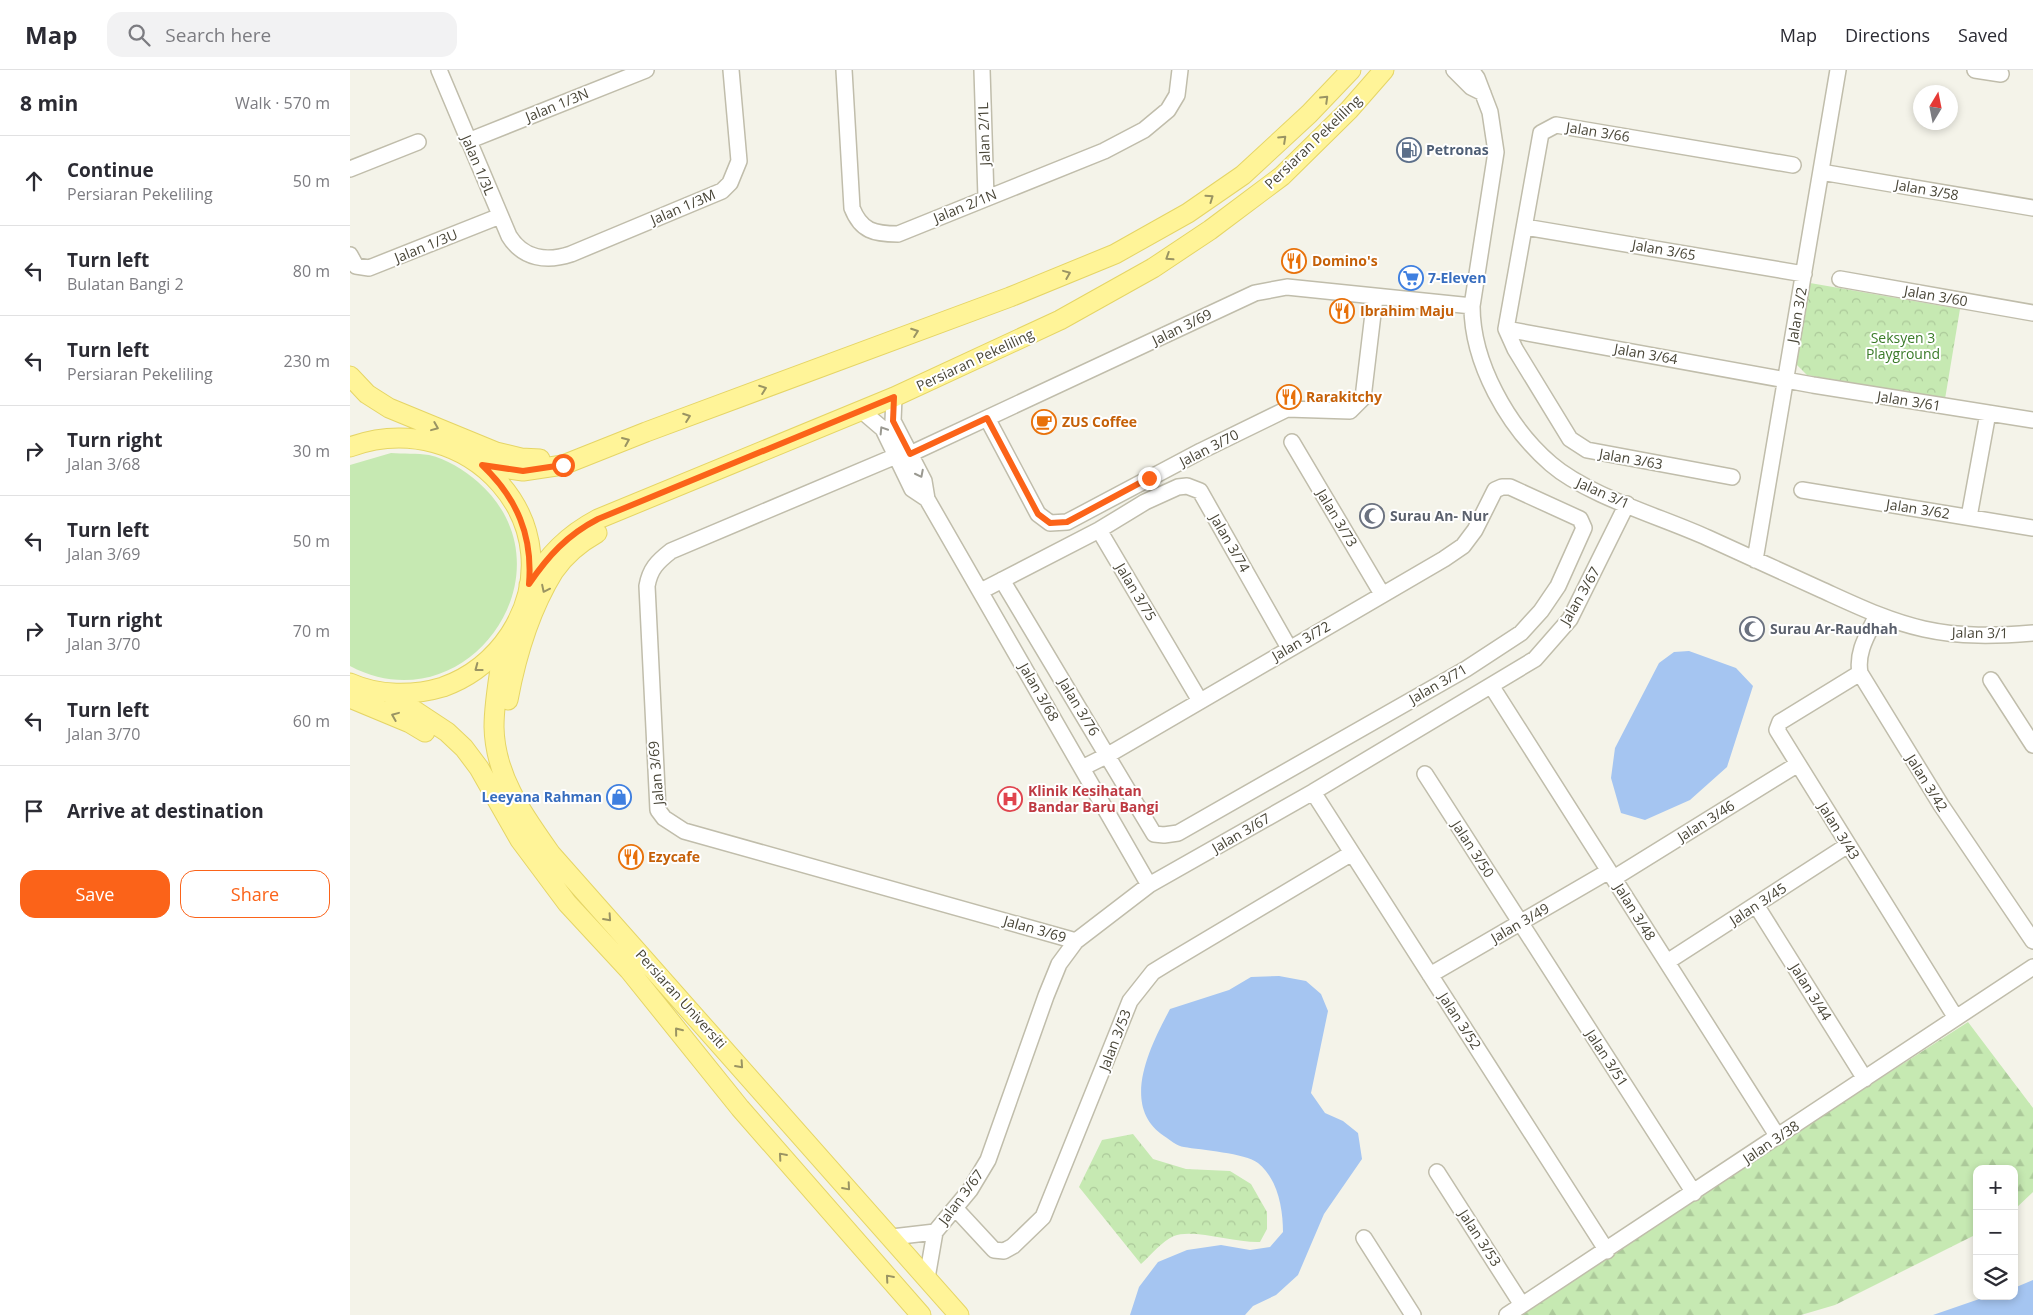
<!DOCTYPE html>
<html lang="en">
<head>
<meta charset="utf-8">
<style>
	:root { --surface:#fff; --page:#f2f2f3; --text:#2b2b33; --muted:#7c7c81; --line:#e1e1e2; --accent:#fb6319 }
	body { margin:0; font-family:"Open Sans",sans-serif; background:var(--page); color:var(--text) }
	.controls { position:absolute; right:15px; bottom:15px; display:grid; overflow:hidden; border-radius:10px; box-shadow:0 2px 8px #0003 }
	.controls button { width:45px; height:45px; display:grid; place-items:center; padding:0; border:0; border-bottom:1px solid var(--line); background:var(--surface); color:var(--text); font:25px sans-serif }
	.compass { position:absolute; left:1563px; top:15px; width:45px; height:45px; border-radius:50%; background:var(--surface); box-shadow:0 2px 8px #0003; rotate:10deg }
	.stop { position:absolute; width:15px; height:15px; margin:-11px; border:4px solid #fb6319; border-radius:50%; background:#fff }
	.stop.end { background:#fb6319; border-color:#fff; box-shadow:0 1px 5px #0008 }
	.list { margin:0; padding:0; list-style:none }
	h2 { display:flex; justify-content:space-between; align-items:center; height:65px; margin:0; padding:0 20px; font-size:21px }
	h2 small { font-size:16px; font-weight:400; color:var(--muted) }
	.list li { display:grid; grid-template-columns:32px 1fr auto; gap:15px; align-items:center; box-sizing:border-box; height:90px; padding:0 20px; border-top:1px solid var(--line) }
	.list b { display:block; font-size:19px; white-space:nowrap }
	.list p { margin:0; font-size:16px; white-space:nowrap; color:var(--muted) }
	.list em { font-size:16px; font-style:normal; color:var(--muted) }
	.actions { display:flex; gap:10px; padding:15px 20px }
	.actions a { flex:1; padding:11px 0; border:1px solid var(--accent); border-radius:15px; text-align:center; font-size:18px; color:var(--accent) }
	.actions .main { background:var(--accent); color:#fff }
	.icon { flex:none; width:28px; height:28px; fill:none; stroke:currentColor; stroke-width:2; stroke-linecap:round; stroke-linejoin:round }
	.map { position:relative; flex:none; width:1683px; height:1245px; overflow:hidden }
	header { display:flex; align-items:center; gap:30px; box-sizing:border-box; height:70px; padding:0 25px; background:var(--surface); border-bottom:1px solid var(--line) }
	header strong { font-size:24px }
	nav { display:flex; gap:28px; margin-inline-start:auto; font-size:18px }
	.search { width:350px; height:45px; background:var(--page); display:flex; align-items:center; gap:12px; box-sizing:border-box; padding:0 18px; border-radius:15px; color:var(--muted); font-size:19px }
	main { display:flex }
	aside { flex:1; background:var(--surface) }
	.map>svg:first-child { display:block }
	.grass { fill:#c6e9b2 }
	.forest { fill:url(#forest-firs) }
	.park { fill:url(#park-crowns) }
	.water { fill:#a5c5f1 }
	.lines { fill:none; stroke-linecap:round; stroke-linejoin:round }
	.minor-casing { stroke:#c0bdab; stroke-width:18 }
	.major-casing { stroke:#e5d566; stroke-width:21 }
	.minor { stroke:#fff; stroke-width:15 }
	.major { stroke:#fff498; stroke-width:19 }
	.oneway { stroke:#9a9463 }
	.oneway2 { stroke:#9a9991 }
	.route { stroke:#fb6319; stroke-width:6 }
	.labels { text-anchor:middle; stroke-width:4; stroke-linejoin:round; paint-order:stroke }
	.street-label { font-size:14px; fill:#484537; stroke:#fff }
	.service-label { font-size:14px; font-weight:bold; fill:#4e5e75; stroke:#fff; text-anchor:start }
	.food-label { font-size:14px; font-weight:bold; fill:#c56008; stroke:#fff; text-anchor:start }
	.shop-label { font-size:14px; font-weight:bold; fill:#366cbe; stroke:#fff; text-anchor:start }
	.park-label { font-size:14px; fill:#3a7b29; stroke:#fff }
	.worship-label { font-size:14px; font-weight:bold; fill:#5b616d; stroke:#fff; text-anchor:start }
	.health-label { font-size:14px; font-weight:bold; fill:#be3a42; stroke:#fff; text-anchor:start }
</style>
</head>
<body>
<header>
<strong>Map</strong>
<div class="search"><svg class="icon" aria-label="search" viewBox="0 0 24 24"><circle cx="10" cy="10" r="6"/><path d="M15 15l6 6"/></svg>Search here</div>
<nav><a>Map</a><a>Directions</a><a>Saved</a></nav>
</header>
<main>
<aside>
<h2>8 min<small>Walk · 570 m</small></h2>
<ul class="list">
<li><svg class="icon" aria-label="ahead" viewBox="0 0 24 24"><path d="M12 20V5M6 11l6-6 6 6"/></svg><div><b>Continue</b><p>Persiaran Pekeliling</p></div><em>50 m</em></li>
<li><svg class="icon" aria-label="left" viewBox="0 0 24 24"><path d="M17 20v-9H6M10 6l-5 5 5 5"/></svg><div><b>Turn left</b><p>Bulatan Bangi 2</p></div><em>80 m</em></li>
<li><svg class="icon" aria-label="left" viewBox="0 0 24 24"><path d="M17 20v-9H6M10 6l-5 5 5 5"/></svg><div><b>Turn left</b><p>Persiaran Pekeliling</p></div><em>230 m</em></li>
<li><svg class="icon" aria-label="right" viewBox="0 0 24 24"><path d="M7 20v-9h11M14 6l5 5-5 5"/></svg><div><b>Turn right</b><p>Jalan 3/68</p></div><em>30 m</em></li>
<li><svg class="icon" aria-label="left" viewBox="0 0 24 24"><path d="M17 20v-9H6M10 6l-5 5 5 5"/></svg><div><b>Turn left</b><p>Jalan 3/69</p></div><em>50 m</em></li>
<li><svg class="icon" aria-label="right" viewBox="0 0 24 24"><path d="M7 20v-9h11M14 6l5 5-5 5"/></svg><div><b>Turn right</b><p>Jalan 3/70</p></div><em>70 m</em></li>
<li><svg class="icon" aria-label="left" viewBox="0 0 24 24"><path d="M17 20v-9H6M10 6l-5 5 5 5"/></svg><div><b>Turn left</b><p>Jalan 3/70</p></div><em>60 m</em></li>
<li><svg class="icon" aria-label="arrive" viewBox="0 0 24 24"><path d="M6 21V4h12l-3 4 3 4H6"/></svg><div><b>Arrive at destination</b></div></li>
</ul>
<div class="actions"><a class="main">Save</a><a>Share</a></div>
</aside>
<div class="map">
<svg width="1683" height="1245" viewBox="0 0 1683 1245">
	<defs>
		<pattern id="forest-firs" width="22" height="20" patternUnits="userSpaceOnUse" patternTransform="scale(1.25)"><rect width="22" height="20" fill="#c6e9b2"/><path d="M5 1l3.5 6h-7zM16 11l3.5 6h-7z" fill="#acc99a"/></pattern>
		<pattern id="park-crowns" width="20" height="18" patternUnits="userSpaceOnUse" patternTransform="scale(1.25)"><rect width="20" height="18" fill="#c6e9b2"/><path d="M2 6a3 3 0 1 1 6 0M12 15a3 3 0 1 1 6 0" fill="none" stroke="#acc99a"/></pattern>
	</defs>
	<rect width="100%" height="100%" fill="#f4f3e9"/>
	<!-- grass -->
	<path class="grass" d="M41,383c12,1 26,0 38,2 18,4 35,15 49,27 100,88 -11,246 -128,184v-201z"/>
	<!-- forest -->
	<path class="forest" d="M1618,952l65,86v84l-19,18v-41h-37v65l-142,71 -34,10h-289z"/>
	<!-- park -->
	<path class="park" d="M1460,213l150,26 -15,90 -138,-24 -11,-11z
		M783,1064l20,25 33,10 44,2 21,13 16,28v17l-7,13c-24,1 -68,-14 -86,-6 -12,5 -23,19 -33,28l-62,-77 23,-47z"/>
	<!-- water -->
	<path class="water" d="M1339,581l47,17 17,18 -26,81 -37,33 -45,20 -24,-7 -10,-35 4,-30 44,-85 15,-11z
		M929,906l27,5 15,13 7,17 -17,82 14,20 18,8 15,12 4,26 -38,55 -26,61 -22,20 -23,11 -8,9h-115l9,-28 19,-25 29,-12 34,-5 29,5 20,-3 13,-15c0,-23 -5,-53 -25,-69 -13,-10 -57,-13 -74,-16 -7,-1 -14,-7 -20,-11 -45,-30 -13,-91 6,-127l59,-19 22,-13z
		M1683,1210v35h-100l55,-19h26v-8z"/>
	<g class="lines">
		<defs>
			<path id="minor" d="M89,0l70,166c14,23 38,26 62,18l151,-63 8,-8 9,-22 -8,-91
				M494,0l8,138c9,23 22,26 46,26l206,-83 40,-21 24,-20 9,-15 3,-25
				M632,0l4,128
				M1104,0l17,17 12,6
				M1121,0l6,8 13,34 6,40 -24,154c0,57 36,121 79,158 37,32 111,53 157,74 38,17 76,35 114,52 33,15 66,31 102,39 36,8 72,7 109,4
				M1625,0l26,4
				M118,71l178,-71
				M0,99l68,-27
				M1471,102l212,36
				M1175,157l279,47
				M0,185l6,11 13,2 131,-52
				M1490,209l193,34
				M1156,259l307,56 220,35
				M1156,259l35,-196 15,-8 237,40
				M1156,259l9,20 55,90 17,11 145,27
				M544,327l-1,24 31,60 3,18 222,386
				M512,341l21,18 29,60 15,10
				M637,348l51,96 12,9 17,-1 134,-71 86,-42 63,2 13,-13 12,-101
				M942,372l90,152
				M560,384l345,-161 32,-6 185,19
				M546,386l-225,95c-14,11 -21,18 -24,35l11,224 6,8 20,13 392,110
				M1452,420l231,38
				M1619,447l19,-104
				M749,460l101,171
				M1405,490l83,-490
				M652,510l152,254 10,1 14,-2 288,-164 55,-36 20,-22 17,-25 26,-58 -4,-9 -70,-32h-8l-7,3 -20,40 -12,16 -19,13 -336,196 -26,13
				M631,521l118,-61 46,-28 33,-15 9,-1 13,5 89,157
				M1527,545c-9,19 -21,37 -17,58l81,132 92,136
				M1510,603l-80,49 -3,8 179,288
				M1641,610l42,65
				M1142,617l286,450
				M1075,704l269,419
				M963,722l294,459
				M1264,808l184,-114
				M1406,835l109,174
				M1317,892l181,-117
				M1080,905l179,-104
				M1087,1102l85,133
				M605,1138l39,42 10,1 9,-5 30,-29 87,-216 23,-29 13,-8 186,-111
				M542,1167l43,-5
				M1014,1168l49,77
				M577,1208l8,-46 35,-42 18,-30 58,-164 13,-32 17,-23 73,-56 164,-93 222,-133 35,-40 57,-115
				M1157,1245l526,-348"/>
			<path id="major" d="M0,306l17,18 22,14 107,44 25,6 19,1
				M0,377c118,-43 229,79 160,187 -16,24 -39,43 -67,53 -30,9 -64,9 -93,-4
				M132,395l41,6 40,-6 83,-33 364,-135 105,-43 73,-41 55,-38 66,-61 42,-44
				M179,515c20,-30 37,-49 69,-66l296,-122 166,-77 93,-52 57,-38 72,-54 67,-66 35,-40
				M154,574c-4,27 -10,56 -10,83 1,50 30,89 57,127l408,461
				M38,623l59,39 17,16 15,20 41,72 47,63 62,67 111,138 181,207
				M0,628l60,25 15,9
				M158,630c8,-43 23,-92 46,-129 11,-16 27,-29 43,-38"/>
		</defs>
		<!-- minor casing -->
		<use href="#minor" class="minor-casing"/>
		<!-- major casing -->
		<use href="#major" class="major-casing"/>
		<!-- minor -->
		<use href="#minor" class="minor"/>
		<!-- major -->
		<use href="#major" class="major"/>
	</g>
	<!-- one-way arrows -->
	<defs><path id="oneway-chevron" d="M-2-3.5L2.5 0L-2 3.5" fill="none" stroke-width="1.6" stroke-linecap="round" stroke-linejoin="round" transform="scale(1.25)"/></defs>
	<g class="oneway">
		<use href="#oneway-chevron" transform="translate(975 29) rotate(-44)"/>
		<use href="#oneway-chevron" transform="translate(933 69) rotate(-43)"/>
		<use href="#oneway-chevron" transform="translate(860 128) rotate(-35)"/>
		<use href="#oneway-chevron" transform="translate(819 187) rotate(147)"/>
		<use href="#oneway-chevron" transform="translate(717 204) rotate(-22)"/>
		<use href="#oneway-chevron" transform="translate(565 262) rotate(-20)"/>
		<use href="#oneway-chevron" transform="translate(413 319) rotate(-20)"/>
		<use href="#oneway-chevron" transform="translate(337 347) rotate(-20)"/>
		<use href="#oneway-chevron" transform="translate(85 357) rotate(22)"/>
		<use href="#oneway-chevron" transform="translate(276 371) rotate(-23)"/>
		<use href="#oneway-chevron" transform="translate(195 519) rotate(116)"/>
		<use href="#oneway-chevron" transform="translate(128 598) rotate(143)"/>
		<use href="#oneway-chevron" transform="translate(45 646) rotate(-158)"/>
		<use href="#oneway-chevron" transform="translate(258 848) rotate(48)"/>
		<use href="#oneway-chevron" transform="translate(328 961) rotate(-129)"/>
		<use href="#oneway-chevron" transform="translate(390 995) rotate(48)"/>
		<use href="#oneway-chevron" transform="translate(432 1086) rotate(-131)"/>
		<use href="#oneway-chevron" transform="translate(497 1117) rotate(49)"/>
		<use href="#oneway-chevron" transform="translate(539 1208) rotate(-131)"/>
	</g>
	<g class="oneway2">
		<use href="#oneway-chevron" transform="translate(533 360) rotate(-122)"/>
		<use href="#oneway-chevron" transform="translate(570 404) rotate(63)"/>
	</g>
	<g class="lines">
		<!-- route -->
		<path class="route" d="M213,395l-40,6 -41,-6c35,33 51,71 47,119 19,-28 38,-49 69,-65l296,-122 -1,24 17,33 77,-36 51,96 12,9 17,-1 82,-44"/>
	</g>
	<!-- icons -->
	<defs>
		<symbol id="fuel-ring" viewBox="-11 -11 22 22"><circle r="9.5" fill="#fff" stroke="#5c6f8a" stroke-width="1.5"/><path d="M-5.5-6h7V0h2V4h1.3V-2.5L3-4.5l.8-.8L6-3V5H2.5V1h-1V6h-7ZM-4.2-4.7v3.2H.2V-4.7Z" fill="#5c6f8a"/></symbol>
		<symbol id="restaurant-ring" viewBox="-11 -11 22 22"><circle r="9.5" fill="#fff" stroke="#e8710a" stroke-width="1.5"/><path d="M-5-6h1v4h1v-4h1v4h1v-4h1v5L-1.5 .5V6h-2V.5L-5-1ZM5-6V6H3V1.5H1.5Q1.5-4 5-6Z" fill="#e8710a"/></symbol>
		<symbol id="supermarket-ring" viewBox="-11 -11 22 22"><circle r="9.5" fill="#fff" stroke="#3f7fe0" stroke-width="1.5"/><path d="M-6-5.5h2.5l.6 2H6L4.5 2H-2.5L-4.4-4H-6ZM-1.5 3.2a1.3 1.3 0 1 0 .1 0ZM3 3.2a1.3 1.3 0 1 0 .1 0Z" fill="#3f7fe0"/></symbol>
		<symbol id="cafe-ring" viewBox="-11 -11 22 22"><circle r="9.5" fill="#fff" stroke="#e8710a" stroke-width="1.5"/><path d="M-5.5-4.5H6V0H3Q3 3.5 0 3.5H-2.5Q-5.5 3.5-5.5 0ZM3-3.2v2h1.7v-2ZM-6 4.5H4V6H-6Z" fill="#e8710a"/></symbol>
		<symbol id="mosque-ring" viewBox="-11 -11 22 22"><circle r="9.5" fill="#fff" stroke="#6b7280" stroke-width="1.5"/><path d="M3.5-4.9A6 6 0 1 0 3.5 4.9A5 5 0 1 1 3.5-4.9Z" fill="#6b7280"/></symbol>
		<symbol id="shop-ring" viewBox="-11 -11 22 22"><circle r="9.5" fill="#fff" stroke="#3f7fe0" stroke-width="1.5"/><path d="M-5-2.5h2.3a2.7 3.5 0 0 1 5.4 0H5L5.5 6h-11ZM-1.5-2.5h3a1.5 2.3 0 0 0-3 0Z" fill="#3f7fe0"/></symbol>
		<symbol id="hospital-ring" viewBox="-11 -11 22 22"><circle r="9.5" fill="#fff" stroke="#e0444e" stroke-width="1.5"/><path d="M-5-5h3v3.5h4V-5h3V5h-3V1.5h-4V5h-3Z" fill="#e0444e"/></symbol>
	</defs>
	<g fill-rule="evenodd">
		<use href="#fuel-ring" x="1045" y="66" width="28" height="28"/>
		<use href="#restaurant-ring" x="930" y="177" width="28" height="28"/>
		<use href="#supermarket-ring" x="1047" y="194" width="28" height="28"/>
		<use href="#restaurant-ring" x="978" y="227" width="28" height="28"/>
		<use href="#restaurant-ring" x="925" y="313" width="28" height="28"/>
		<use href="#cafe-ring" x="680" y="338" width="28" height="28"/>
		<use href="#mosque-ring" x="1008" y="432" width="28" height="28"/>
		<use href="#mosque-ring" x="1388" y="545" width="28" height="28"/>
		<use href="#shop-ring" x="255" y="713" width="28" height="28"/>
		<use href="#hospital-ring" x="646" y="715" width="28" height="28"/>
		<use href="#restaurant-ring" x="267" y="773" width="28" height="28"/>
	</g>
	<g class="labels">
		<!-- street labels -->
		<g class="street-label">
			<text transform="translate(207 35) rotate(-22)" y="5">Jalan 1/3N</text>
			<text transform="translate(1248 62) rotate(9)" y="5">Jalan 3/66</text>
			<text transform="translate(634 64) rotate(-92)" y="5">Jalan 2/1L</text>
			<text transform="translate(963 72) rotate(-44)" y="5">Persiaran Pekeliling</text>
			<text transform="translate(128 95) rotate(67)" y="5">Jalan 1/3L</text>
			<text transform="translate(1577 120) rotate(10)" y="5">Jalan 3/58</text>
			<text transform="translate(615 136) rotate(-22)" y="5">Jalan 2/1N</text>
			<text transform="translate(333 137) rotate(-23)" y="5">Jalan 1/3M</text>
			<text transform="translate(76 176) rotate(-22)" y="5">Jalan 1/3U</text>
			<text transform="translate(1314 180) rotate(10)" y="5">Jalan 3/65</text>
			<text transform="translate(1586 226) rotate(10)" y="5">Jalan 3/60</text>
			<text transform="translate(1447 245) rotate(-80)" y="5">Jalan 3/2</text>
			<text transform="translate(832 257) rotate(-26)" y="5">Jalan 3/69</text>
			<text transform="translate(1296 284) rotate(10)" y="5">Jalan 3/64</text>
			<text transform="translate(625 290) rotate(-25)" y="5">Persiaran Pekeliling</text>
			<text transform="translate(1559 331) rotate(9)" y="5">Jalan 3/61</text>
			<text transform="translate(859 378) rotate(-27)" y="5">Jalan 3/70</text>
			<text transform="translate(1281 389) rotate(10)" y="5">Jalan 3/63</text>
			<text transform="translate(1253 423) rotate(24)" y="5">Jalan 3/1</text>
			<text transform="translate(1568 439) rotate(9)" y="5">Jalan 3/62</text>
			<text transform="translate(987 448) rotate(59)" y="5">Jalan 3/73</text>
			<text transform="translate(880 473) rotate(60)" y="5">Jalan 3/74</text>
			<text transform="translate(786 522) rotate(59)" y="5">Jalan 3/75</text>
			<text transform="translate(1230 526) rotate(-60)" y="5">Jalan 3/67</text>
			<text transform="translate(1630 563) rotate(1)" y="5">Jalan 3/1</text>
			<text transform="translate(951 571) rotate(-30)" y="5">Jalan 3/72</text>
			<text transform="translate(1088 614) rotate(-30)" y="5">Jalan 3/71</text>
			<text transform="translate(689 622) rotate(60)" y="5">Jalan 3/68</text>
			<text transform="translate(729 637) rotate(59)" y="5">Jalan 3/76</text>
			<text transform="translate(306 703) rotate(-95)" y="5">Jalan 3/69</text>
			<text transform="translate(1577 713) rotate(58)" y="5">Jalan 3/42</text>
			<text transform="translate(1356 751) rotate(-32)" y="5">Jalan 3/46</text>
			<text transform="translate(1489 761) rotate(58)" y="5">Jalan 3/43</text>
			<text transform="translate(891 763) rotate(-30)" y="5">Jalan 3/67</text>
			<text transform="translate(1123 779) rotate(57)" y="5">Jalan 3/50</text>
			<text transform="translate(1408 834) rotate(-33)" y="5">Jalan 3/45</text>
			<text transform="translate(1285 842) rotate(58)" y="5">Jalan 3/48</text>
			<text transform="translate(1170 853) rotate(-30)" y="5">Jalan 3/49</text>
			<text transform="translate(685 859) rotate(16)" y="5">Jalan 3/69</text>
			<text transform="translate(1461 922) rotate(58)" y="5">Jalan 3/44</text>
			<text transform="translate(331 929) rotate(48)" y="5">Persiaran Universiti</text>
			<text transform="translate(1110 951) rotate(57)" y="5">Jalan 3/52</text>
			<text transform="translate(765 970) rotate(-69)" y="5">Jalan 3/53</text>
			<text transform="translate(1257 988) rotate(57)" y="5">Jalan 3/51</text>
			<text transform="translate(1421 1072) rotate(-34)" y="5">Jalan 3/38</text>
			<text transform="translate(611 1127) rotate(-53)" y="5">Jalan 3/67</text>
			<text transform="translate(1130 1168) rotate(57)" y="5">Jalan 3/53</text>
		</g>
		<!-- service labels -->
		<g class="service-label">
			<text x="1076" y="85">Petronas</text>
		</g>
		<!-- food labels -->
		<g class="food-label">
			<text x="962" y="196">Domino's</text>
			<text x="1010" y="246">Ibrahim Maju</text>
			<text x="956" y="332">Rarakitchy</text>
			<text x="712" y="357">ZUS Coffee</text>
			<text x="298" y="792">Ezycafe</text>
		</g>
		<!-- shop labels -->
		<g class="shop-label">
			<text x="1078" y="213">7-Eleven</text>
			<text x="252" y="732" text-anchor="end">Leeyana Rahman</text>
		</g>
		<!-- park labels -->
		<g class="park-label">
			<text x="1553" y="273">Seksyen 3<tspan x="1553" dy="16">Playground</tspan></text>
		</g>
		<!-- worship labels -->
		<g class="worship-label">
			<text x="1040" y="451">Surau An- Nur</text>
			<text x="1420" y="564">Surau Ar-Raudhah</text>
		</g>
		<!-- health labels -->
		<g class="health-label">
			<text x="678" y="726">Klinik Kesihatan<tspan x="678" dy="16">Bandar Baru Bangi</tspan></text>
		</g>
	</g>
</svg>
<div class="controls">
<button>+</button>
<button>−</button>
<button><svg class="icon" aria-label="layers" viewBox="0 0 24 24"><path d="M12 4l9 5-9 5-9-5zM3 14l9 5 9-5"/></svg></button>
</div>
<svg class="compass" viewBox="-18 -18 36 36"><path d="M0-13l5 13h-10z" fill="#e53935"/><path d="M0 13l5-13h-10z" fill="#7c7c81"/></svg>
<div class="stop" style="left:213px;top:395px"></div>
<div class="stop end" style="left:799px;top:408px"></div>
</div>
</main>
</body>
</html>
